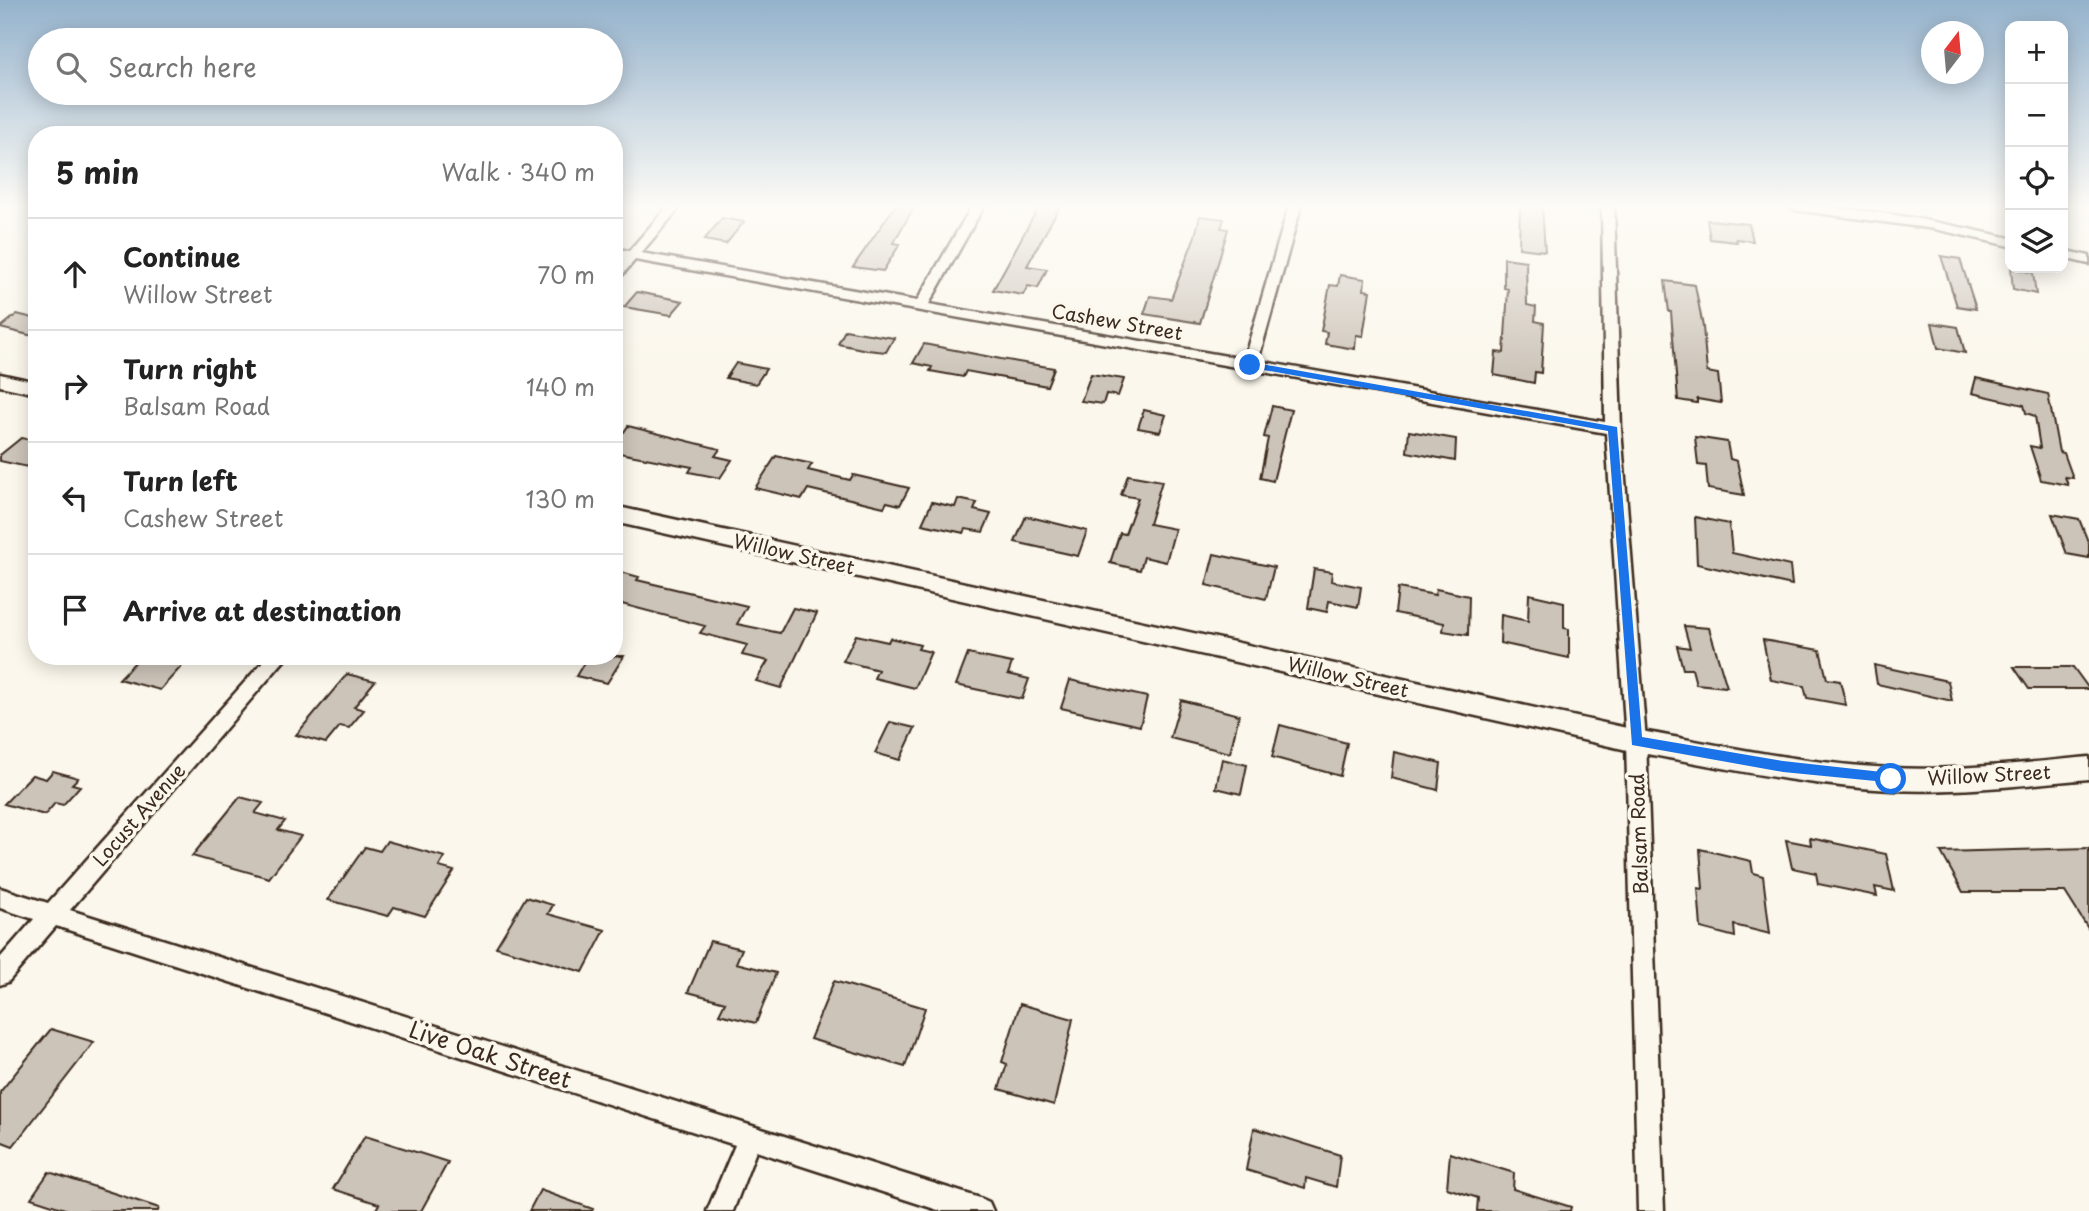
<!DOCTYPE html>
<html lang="en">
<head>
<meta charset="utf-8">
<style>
	:root { --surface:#fff; --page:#f6f6f6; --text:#222; --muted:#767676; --line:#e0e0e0 }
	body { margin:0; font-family:"Playpen Sans",sans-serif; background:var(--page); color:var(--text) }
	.controls { position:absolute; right:21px; top:21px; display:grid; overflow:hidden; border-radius:14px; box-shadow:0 4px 18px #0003 }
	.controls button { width:63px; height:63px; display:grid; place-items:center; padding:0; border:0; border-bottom:2px solid var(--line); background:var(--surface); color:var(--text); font:35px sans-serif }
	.compass { position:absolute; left:1921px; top:21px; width:63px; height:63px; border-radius:50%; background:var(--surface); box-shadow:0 4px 18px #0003; rotate:16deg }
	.stop { position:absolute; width:21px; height:21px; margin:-16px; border:5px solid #1a73e8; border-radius:50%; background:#fff }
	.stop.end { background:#1a73e8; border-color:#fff; box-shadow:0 2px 7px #0008 }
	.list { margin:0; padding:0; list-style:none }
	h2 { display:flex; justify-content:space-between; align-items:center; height:91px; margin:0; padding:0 28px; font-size:30px }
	h2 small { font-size:23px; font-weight:400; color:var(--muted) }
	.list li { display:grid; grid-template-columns:46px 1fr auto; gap:21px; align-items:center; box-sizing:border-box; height:112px; padding:0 28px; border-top:2px solid var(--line) }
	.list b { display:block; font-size:26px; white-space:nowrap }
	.list p { margin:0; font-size:23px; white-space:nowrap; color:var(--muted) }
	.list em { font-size:23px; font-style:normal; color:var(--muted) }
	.icon { flex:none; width:38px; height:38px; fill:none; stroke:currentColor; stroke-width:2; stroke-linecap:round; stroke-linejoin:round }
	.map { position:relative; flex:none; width:2089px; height:1211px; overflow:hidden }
	.search { position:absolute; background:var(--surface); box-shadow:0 4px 18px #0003; left:28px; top:28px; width:595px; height:77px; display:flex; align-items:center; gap:18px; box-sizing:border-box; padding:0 24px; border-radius:38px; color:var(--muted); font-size:26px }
	.panel { position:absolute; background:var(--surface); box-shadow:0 4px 18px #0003; left:28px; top:126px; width:595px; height:539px; border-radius:28px }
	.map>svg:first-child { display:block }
	.building { fill:#ccc4b9; stroke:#3b2a1e; stroke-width:2 }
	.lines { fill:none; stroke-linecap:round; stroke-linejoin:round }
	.minor-casing { stroke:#3b2a1e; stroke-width:5 }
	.tertiary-casing { stroke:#3b2a1e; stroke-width:5 }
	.minor { fill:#fbf7ec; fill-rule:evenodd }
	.tertiary { fill:#fbf7ec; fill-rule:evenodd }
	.route { fill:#1a73e8 }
	.labels { text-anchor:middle; stroke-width:7; stroke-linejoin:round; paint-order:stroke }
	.street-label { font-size:19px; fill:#3b2a1e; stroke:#fbf7ec }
	.near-street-label { font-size:23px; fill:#3b2a1e; stroke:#fbf7ec }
</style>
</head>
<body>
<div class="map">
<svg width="2089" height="1211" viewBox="0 0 2089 1211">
	<rect width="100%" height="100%" fill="#fbf7ec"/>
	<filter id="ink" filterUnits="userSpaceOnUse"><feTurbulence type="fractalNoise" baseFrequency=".0143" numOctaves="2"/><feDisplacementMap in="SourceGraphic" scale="14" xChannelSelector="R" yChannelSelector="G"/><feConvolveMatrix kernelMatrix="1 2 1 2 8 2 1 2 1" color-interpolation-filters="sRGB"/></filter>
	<g filter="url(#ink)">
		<!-- building -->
		<path class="building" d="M895,206h20l-22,37 7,1 -17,27 -30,-4z
			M1039,206h21l-33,60 20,3 -9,19 -10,-2 -5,9 -30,-5z
			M1520,206h22l3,45 -26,-3z
			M1200,216l24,3 -3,9 7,1 -28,94 -56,-9 6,-18 21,3 24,-63z
			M722,218l22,4 -18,22 -22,-4z
			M1707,220l42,4 4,17 -17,-2 1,3 -27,-3z
			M1941,256l19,3 16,50 -19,-3z
			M1504,258l22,3 1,44 9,2 -1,14 9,2 -3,50 -6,-1 -1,11 -40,-8 2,-23 8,1 4,-64 -4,-1z
			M2011,268l22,5 3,21 -23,-5z
			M1340,275l25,4 -1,11 6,1 -7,45 -7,-1 -1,14 -30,-5 2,-12 -6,-1 9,-46 8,1z
			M1665,281l30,4 8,42 4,45 11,2 3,29 -24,-4v4l-19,-3 -7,-88h-2z
			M637,292l46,9 -12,14 -47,-8z
			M17,314l20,5v18l-37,-9z
			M1932,323l26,4 7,26 -27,-5z
			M845,330l30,5 19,3 -8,14 -19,-2 -29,-6z
			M924,344l77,15 53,9 -7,18 -81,-15 -3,6 -33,-6 2,-4 -19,-4z
			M736,363l30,6 -10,15 -30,-6z
			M1091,374l33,5 -6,17 -12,-2 -3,10 -22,-3z
			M1976,378l72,16 11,58 5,1 9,25 -8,-1 3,8 -27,-5 -11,-34 10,2 -5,-32 -9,-3 -2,-8 -52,-12z
			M1272,406l19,4 -18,71 -13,-3 8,-40 -4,-1z
			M1144,410l22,5 -6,17 -22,-4z
			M628,426l92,23 -5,7 17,4 -12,18 -31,-6 3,-5 -78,-15v-22l10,2z
			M1409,431l47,8 -1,22 -48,-9z
			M1695,437l32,5 3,17 7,2 7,34 -36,-6 -2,-23 -8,-1z
			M21,438l16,3v28l-37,-8v-6z
			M776,456l36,8 -4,6 42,10 3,-5 56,13 -9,17 -13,-3 -3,5 -76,-18 -6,10 -47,-11z
			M1128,475l34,6 -13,43 26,5 -9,33 -22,-5 -4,13 -30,-7 10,-30 5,1 13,-36 -17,-3z
			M958,499l19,4 -3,7 17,4 -8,18 -17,-3 -2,4 -42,-9 10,-22 23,5z
			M2052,514l27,5 10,25v14l-22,-4z
			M1026,516l61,15 -9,25 -63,-14z
			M1695,517l34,7 3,29 58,13 2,19 -95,-21z
			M1214,554l60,13 -8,32 -60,-14z
			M1314,569l18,3 -1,9 30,6 -3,20 -29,-6 -2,11 -19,-4z
			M614,570l25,7 -2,3 110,26 -10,18 43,9 13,-25 24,5 -36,75 -25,-7 12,-20 -26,-6 5,-10 -47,-12 5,-7 -91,-24z
			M1398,588l37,7 1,-6 33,7 -1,39 -25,-4 1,-8 -49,-10z
			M1529,594l35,8v26l5,1v29l-69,-15 1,-28 27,6z
			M1684,626l25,2 18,59 -31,-3 -4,-15h-9l-6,-23 13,2z
			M856,635l32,7 2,-4 30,7 -2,4 13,3 -16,36 -41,-10 4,-8 -35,-9z
			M1763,640l57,10 7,29 13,2 6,24 -39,-7 -3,-12 -33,-6z
			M968,654l44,9 -4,11 21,5 -7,20 -66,-14z
			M141,656h50l-31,34 -41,-11z
			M588,656h36l-17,27 -31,-7z
			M1874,665l74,16 4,20 -75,-17z
			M2014,667h59l16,22h-60z
			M347,674l28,7 -21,26 10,3 -15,18 -9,-2 -14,17 -30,-8z
			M1070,680l77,17 -7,29 -79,-18z
			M1181,700l58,15 -9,38 -60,-15z
			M890,722l25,6 -15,32 -25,-7z
			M1280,725l67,18 -7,33 -68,-19z
			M1394,752l47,11 -3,27 -47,-12z
			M1222,759l25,6 -6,29 -25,-6z
			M53,771l25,7 -6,6 8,2 -17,19 -8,-2 -10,12 -41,-11 28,-29 14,4z
			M240,797l23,6 -8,10 30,8 -7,9 23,6 -32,42 -77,-22z
			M1810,838l76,16 8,37 -19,-4 2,9 -59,-12 -2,-11 -24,-5 -6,-28 25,5z
			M387,841l58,16 -6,10 15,4 -29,45 -31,-9 -6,9 -60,-16 37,-53 15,4z
			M2089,848v82l-24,-38h-102l-22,-40z
			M1700,849l51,12 2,12 10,3 7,58 -36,-9 1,12 -34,-9 -3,-40 5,1z
			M526,897l27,8 -5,9 57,16 -22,42 -87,-25z
			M710,941l32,8 -6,14 40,10 -20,50 -37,-9 6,-12 -37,-10z
			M834,981l91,27 -20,59 -95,-28z
			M1020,1004l53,15 -19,86 -55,-16 8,-25 -5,-2z
			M51,1029l43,13 -81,104 -13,-5v-49z
			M1254,1128l86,27 -4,32 -30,-9 -1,10 -59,-18z
			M365,1136l83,26 -27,49h-46l4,-7 -46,-15z
			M1450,1153l64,20 -1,16 58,18 -1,4h-93l1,-13 -31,-10z
			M49,1172l110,36 -1,3h-87l-40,-13z
			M540,1190l53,19 -1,2h-63z"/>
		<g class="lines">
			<defs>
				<path id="minor" d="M668,206h13l-40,47 276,48 55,-95h12l-55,98 315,55 45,-153h12l-43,155 347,61 -3,-216h12l7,223 25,312 18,470h-26l-12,-470 -20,-308 -971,-173 -16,19 -5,1v-13l9,-9 -9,-2v-8l15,3z
					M1789,206c74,0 149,16 221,32v8l-75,-17 -140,-19z
					M2063,250l26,6v8l-26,-6z
					M268,656h20l-218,254 910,288 9,4 4,9h-52l-185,-60 -23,60h-26l28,-66 -679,-219 -48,56 -8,3v-27l34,-39 -34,-11v-20l48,15z"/>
				<path id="tertiary" d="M0,374l37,8v12l-37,-8z
					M614,506l1022,224c84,15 169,34 255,38 66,3 132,-5 198,-11v22c-66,6 -132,14 -198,11 -86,-4 -171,-23 -255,-38l-1022,-230z"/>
			</defs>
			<!-- minor casing -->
			<use href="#minor" class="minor-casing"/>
			<!-- tertiary casing -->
			<use href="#tertiary" class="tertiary-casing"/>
			<!-- minor -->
			<use href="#minor" class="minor"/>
			<!-- tertiary -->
			<use href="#tertiary" class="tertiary"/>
		</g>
	</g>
	<!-- sky -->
	<linearGradient id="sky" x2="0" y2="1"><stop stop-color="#94b2cc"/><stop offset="0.55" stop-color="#fdfbf6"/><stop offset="1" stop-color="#fdfbf6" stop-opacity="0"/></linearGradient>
	<rect width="2089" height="375" fill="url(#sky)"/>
	<!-- route -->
	<path class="route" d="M1250,362l367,65 25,310 141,24 108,12 5,2v8l-113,-11 -151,-27 -24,-314 -361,-64 -1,-2z"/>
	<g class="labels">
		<!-- street labels -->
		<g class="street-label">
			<text transform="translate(1117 322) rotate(10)" y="7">Cashew Street</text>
			<text transform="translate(794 554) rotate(13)" y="7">Willow Street</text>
			<text transform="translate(1348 677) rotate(13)" y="7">Willow Street</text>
			<text transform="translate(1989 775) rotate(-3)" y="7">Willow Street</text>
			<text transform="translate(139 815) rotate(-49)" y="7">Locust Avenue</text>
			<text transform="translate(1639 834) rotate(-92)" y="7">Balsam Road</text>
		</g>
		<!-- near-street labels -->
		<g class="near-street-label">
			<text transform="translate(490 1055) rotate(18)" y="8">Live Oak Street</text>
		</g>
	</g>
</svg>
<div class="controls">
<button>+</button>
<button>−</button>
<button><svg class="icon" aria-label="locate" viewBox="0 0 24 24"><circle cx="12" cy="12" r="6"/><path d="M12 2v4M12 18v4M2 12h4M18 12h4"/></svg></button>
<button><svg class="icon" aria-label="layers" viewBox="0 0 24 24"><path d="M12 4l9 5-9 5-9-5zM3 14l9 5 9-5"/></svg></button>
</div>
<svg class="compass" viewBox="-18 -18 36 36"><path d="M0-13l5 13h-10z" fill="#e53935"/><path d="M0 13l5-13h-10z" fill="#767676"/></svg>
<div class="stop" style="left:1891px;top:779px"></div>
<div class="stop end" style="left:1250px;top:365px"></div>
<div class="search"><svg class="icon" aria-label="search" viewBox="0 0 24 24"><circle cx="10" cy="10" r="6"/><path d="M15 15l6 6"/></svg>Search here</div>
<section class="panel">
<h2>5 min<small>Walk · 340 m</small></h2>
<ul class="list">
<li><svg class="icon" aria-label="ahead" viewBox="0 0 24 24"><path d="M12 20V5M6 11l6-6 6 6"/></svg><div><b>Continue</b><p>Willow Street</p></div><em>70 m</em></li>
<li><svg class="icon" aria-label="right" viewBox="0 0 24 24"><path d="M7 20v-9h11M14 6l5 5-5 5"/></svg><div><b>Turn right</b><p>Balsam Road</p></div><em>140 m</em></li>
<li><svg class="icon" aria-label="left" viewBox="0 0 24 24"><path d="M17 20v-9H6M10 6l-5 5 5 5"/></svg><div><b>Turn left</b><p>Cashew Street</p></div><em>130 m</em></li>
<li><svg class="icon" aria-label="arrive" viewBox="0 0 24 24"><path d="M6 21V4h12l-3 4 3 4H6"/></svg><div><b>Arrive at destination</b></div></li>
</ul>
</section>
</div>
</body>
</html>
